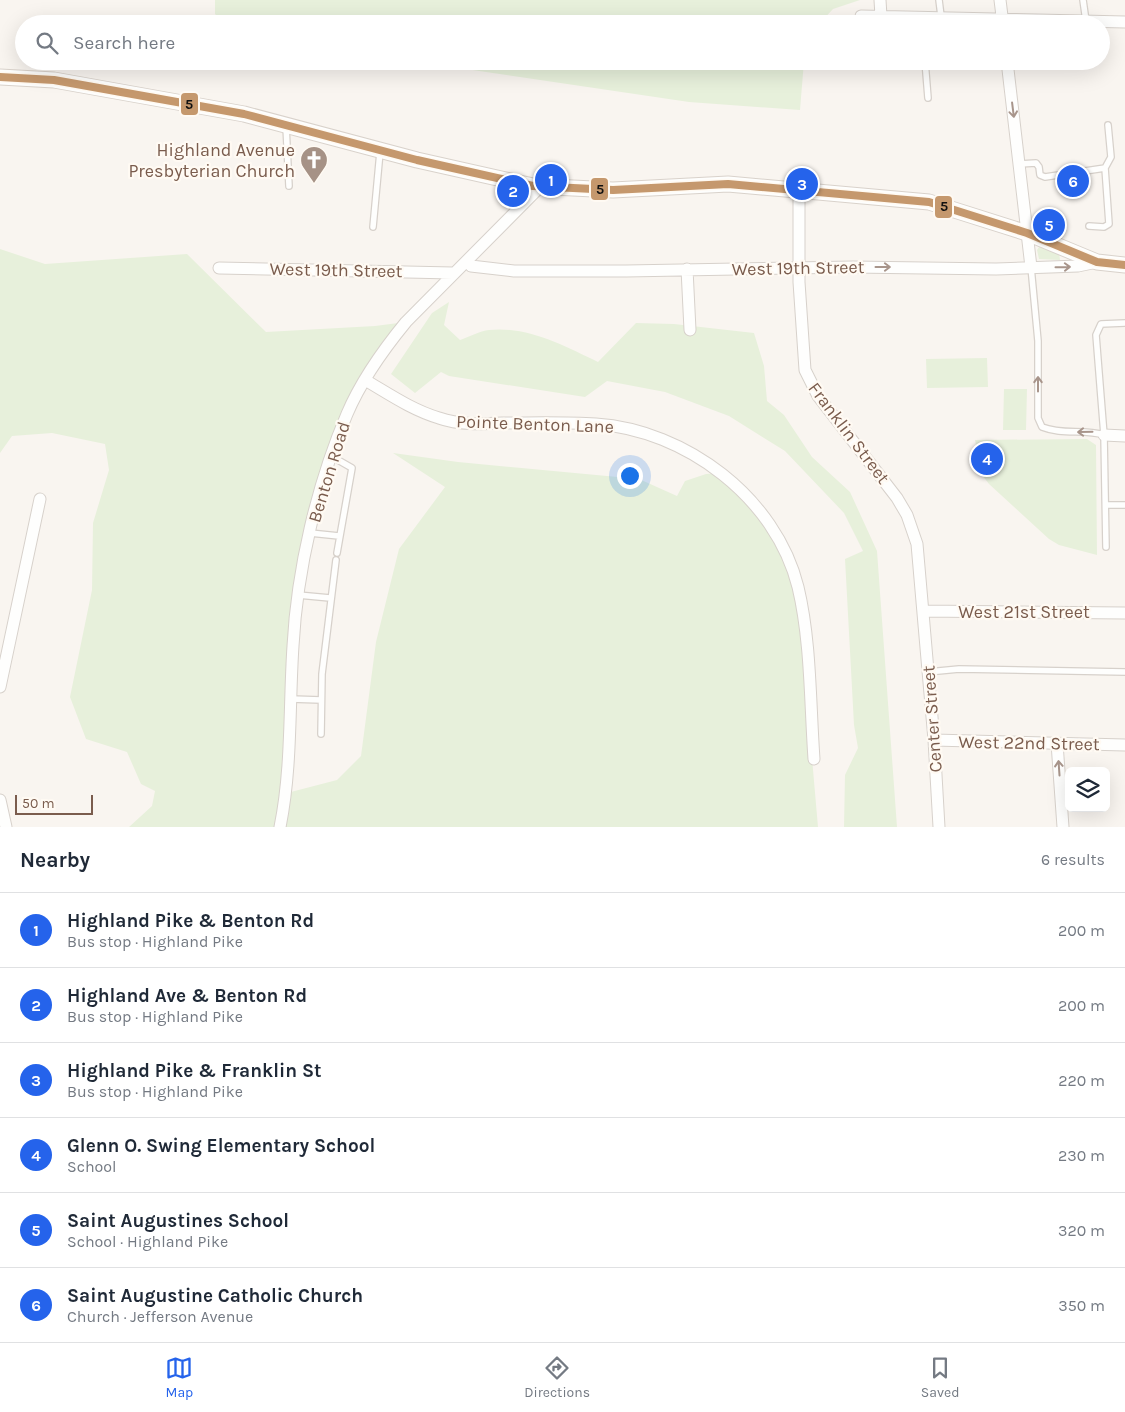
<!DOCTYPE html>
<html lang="en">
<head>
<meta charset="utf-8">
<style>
	:root { --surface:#fff; --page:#f2f2f3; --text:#1f2937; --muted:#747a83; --line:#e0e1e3; --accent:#2563eb }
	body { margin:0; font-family:Karla,sans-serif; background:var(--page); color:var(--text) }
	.controls { position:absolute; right:15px; bottom:15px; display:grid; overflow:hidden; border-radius:8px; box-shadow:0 5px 20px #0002 }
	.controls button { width:45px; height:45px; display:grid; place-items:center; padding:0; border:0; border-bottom:1px solid var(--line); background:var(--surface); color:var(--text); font:25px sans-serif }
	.scale { position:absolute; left:15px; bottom:12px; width:78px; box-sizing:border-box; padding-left:5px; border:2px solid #7a5c4d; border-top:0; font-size:14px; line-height:18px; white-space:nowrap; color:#7a5c4d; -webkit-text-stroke:4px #fffaf3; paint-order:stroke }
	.you { position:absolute; left:629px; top:475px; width:18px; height:18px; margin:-12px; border:4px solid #fff; border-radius:50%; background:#1a73e8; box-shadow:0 0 0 8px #1a73e833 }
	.badge { display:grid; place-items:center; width:32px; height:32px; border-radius:50%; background:var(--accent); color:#fff; font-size:16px; font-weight:700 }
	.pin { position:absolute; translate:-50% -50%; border:2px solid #fff; box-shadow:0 1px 5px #0006 }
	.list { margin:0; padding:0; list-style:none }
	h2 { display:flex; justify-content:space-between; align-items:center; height:65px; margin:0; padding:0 20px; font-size:21px }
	h2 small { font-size:16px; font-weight:400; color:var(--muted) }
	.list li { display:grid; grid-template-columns:32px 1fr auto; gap:15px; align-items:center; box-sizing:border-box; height:75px; padding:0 20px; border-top:1px solid var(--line) }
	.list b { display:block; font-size:19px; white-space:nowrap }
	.list p { margin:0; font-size:16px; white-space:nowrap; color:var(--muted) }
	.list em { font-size:16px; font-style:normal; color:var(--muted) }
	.icon { flex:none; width:28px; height:28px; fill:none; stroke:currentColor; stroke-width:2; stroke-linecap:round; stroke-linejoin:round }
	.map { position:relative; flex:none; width:1125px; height:827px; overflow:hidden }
	.search { position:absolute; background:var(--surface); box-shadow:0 5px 20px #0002; left:15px; right:15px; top:15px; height:55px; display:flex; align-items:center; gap:12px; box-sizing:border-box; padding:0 18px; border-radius:28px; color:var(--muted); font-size:19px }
	.sheet { height:515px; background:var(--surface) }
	nav { display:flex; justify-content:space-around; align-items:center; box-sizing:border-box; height:70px; border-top:1px solid var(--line); background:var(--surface); font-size:14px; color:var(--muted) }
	nav a { display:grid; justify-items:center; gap:2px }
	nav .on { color:var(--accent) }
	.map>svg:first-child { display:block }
	.green { fill:#e7f0db }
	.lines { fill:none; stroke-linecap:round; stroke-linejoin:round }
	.lane-casing { stroke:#d7d1cb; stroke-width:8 }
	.street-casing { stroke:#d7d1cb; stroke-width:13 }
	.secondary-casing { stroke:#d9d2cb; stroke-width:17 }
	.lane { stroke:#fefefd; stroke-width:5.5 }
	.street { stroke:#fefefd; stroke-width:11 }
	.secondary { stroke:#fefefd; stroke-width:15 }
	.bus-1-casing { stroke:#fffaf3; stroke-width:11 }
	.bus-1 { stroke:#c5986d; stroke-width:8 }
	.oneway { stroke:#a8958b }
	.labels { text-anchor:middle; stroke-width:4.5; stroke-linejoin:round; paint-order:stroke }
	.poi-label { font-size:18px; fill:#7a5c4d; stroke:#fffaf3; text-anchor:end }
	.street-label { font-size:18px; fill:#7a5c4d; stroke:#fffaf3 }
	.line-badge { stroke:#fffaf3; stroke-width:2 }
	.pale-badge-label { font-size:14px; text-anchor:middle; font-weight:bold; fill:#111 }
</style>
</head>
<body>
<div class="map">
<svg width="1125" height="827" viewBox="0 0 1125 827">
	<rect width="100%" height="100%" fill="#f9f5f0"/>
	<!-- green -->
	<path class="green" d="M215,0h645l-27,9 -14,15h-594l-10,-10z
		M411,61h393l-4,49 -111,-8z
		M1039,247l20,6 1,7 -21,-1 -2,-9z
		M0,249l45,15 142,-10 79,78 109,-6 31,-4 -19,23 -56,111 -32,133 -12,204 50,-13 24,-24 15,-114 23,-93 46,-62 -52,-34 65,9 181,17 38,17 8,-15 21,-7 15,-1 42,44 34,69 21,241h-689l23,-21 3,-15 -14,-7 -14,-32 -41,-13 -16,-42 22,-107 1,-67 16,-53 -4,-26 -53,-11 -40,3 -12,17z
		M449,302l-5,23 16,15c9,-3 20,-9 29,-10 39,-4 75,16 109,32l38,-39 38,1 80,9 10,33 3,35 17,14 28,42 38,35 27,59 20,276h-53l1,-52 13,-27 -4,-23 -9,-166 18,-8 -19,-38 -59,-62 -56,-35 -64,-24 -58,-11 -22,16 -136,-21 -8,-4 -26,21 -24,-19 41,-61z
		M987,358l1,29 -61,1 -1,-29z
		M1004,389h23l-1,41h-23z
		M1087,439l9,6 1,110 -38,-10 -10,-6 -60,-55 -7,-9 -7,-35z"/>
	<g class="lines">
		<defs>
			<path id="lane" d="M939,0l2,16
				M1083,0l3,21
				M925,61l3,37
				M286,126l3,60
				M1019,164l17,-1 3,4 1,8 5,2 60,-9 4,56 -5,3 -15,-1
				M1105,168l6,-11 -3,-32
				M373,227l7,-75
				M1031,267l7,74v77l4,9c20,8 42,2 62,8
				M331,456l21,12 -15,85
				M1106,505h19
				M310,533l29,3
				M1106,547l-2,-112 -8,-100 5,-11 24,-1
				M298,595l32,3
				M928,672l31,-3 166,3
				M291,699l30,1
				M321,734l1,-60 14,-114"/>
			<path id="street" d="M880,0l1,16
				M1000,0l3,24
				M861,16l264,6
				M1007,61l24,206
				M799,189v93l6,88 13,26 79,102 10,17 10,29 17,196 5,87
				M471,266l43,5h112l227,-4 143,2 82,-3 19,-4
				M219,268l234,5
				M687,269l3,61
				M365,380c24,14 47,30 74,38 20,7 42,6 63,5 31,0 63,-1 94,1 90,6 180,74 202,163 13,54 12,116 16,172
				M1104,435l21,1
				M924,611l201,2
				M0,687l40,-188
				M934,740l191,5
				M1057,743l6,84
				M0,800l6,27
				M280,827c12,-59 9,-121 13,-181 4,-76 24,-162 54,-232 14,-33 36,-64 59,-92l134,-135"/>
			<path id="secondary" d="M0,77l54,3 190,34 173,46 116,26 80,4 115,-6 201,18 98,31 70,29 28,3"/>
		</defs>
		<!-- lane casing -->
		<use href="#lane" class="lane-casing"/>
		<!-- street casing -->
		<use href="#street" class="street-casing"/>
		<!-- secondary casing -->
		<use href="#secondary" class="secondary-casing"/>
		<!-- lane -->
		<use href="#lane" class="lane"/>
		<!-- street -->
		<use href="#street" class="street"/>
		<!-- secondary -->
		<use href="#secondary" class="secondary"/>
		<defs>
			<path id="bus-1" d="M0,77l54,3 190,34 173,46 116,26 80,4 115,-6 201,18 98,31 70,29 28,3"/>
		</defs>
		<!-- bus-1 casing -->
		<use href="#bus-1" class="bus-1-casing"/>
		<!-- bus-1 -->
		<use href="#bus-1" class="bus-1"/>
	</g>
	<!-- one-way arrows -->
	<defs><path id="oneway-shaft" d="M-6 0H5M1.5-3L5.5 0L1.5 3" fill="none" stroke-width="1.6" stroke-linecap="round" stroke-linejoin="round" transform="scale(1.25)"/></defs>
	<g class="oneway">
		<use href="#oneway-shaft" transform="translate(1013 110) rotate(83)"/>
		<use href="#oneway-shaft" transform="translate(883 267)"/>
		<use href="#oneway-shaft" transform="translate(1063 267) rotate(-1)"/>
		<use href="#oneway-shaft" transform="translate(1038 384) rotate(-90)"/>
		<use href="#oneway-shaft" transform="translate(1085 432) rotate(179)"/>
		<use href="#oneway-shaft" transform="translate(1059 768) rotate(-94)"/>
	</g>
	<!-- icons -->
	<defs>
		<symbol id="church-pin" viewBox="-11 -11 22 30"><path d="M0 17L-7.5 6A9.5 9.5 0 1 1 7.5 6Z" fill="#a69286" stroke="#fffaf3"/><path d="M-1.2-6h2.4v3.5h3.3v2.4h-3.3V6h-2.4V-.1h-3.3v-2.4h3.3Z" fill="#fff"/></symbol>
	</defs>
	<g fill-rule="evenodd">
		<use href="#church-pin" x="298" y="144" width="32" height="43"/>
	</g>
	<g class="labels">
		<!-- poi labels -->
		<g class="poi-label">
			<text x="295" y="156">Highland Avenue<tspan x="295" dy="21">Presbyterian Church</tspan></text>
		</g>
		<!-- street labels -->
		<g class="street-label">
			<text transform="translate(798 268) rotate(-1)" y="6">West 19th Street</text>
			<text transform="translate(336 270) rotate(1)" y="6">West 19th Street</text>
			<text transform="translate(535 424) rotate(2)" y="6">Pointe Benton Lane</text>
			<text transform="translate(849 433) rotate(53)" y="6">Franklin Street</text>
			<text transform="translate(329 472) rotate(-73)" y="6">Benton Road</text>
			<text x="1024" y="618">West 21st Street</text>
			<text transform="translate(932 719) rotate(-94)" y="6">Center Street</text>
			<text transform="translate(1029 743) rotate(1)" y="6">West 22nd Street</text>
		</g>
	</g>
	<g class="line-badge">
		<rect x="180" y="92" width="19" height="24" rx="5" fill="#c5986d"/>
		<rect x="590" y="177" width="19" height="24" rx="5" fill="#c5986d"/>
		<rect x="934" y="195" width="19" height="24" rx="5" fill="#c5986d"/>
	</g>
	<g class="pale-badge-label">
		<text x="189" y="109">5</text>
		<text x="600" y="194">5</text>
		<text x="944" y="211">5</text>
	</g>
</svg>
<div class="controls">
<button><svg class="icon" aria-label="layers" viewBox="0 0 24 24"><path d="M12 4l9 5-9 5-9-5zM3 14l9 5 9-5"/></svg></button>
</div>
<div class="scale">50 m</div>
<div class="you"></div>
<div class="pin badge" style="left:551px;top:180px">1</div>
<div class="pin badge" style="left:513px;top:191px">2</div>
<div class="pin badge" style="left:802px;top:184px">3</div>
<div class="pin badge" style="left:987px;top:459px">4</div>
<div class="pin badge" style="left:1049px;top:225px">5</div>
<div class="pin badge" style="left:1073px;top:181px">6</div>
<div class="search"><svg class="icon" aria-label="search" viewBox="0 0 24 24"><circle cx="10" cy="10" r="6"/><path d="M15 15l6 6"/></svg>Search here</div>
</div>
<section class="sheet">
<h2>Nearby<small>6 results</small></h2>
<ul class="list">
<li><span class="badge">1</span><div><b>Highland Pike &amp; Benton Rd</b><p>Bus stop · Highland Pike</p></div><em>200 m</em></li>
<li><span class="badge">2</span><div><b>Highland Ave &amp; Benton Rd</b><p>Bus stop · Highland Pike</p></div><em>200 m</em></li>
<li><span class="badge">3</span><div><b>Highland Pike &amp; Franklin St</b><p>Bus stop · Highland Pike</p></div><em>220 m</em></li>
<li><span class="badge">4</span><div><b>Glenn O. Swing Elementary School</b><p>School</p></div><em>230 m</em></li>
<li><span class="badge">5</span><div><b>Saint Augustines School</b><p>School · Highland Pike</p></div><em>320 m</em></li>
<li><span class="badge">6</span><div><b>Saint Augustine Catholic Church</b><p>Church · Jefferson Avenue</p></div><em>350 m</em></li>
</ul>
</section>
<nav>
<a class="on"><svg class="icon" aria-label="map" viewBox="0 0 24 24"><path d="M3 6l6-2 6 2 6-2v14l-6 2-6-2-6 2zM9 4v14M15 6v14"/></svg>Map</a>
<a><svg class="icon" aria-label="directions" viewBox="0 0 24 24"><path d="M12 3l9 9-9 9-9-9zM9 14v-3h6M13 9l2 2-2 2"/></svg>Directions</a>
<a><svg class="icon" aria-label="saved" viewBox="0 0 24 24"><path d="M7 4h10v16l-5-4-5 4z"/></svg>Saved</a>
</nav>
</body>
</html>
